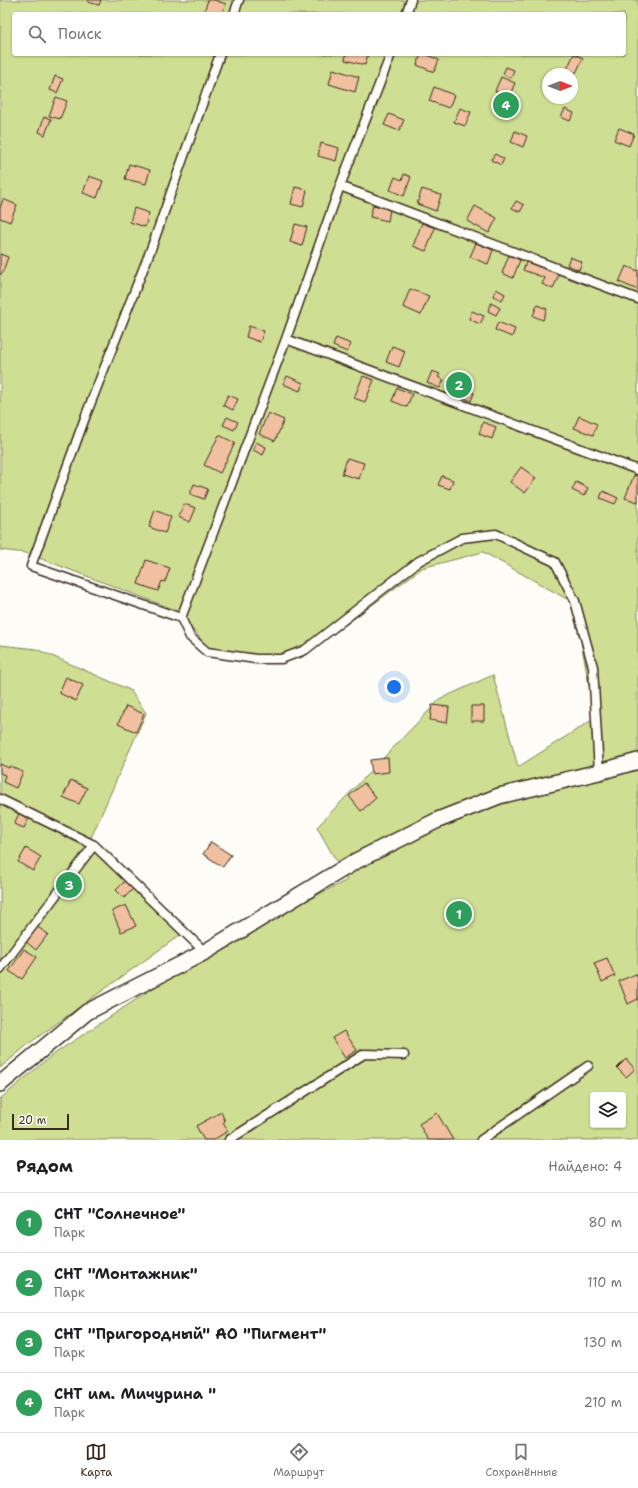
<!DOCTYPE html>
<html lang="ru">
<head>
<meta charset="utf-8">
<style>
	:root { --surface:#fff; --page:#f6f6f6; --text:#202124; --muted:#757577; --line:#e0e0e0; --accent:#3b2a1e }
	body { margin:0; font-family:"Shantell Sans",sans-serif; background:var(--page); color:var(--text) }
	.controls { position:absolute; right:12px; bottom:12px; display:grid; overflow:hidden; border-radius:4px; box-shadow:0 1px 3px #0004 }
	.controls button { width:36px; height:36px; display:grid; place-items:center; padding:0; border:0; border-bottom:1px solid var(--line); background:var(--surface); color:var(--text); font:20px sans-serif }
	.compass { position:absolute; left:542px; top:68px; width:36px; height:36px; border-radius:50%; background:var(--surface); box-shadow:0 1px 3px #0004; rotate:90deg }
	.scale { position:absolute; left:12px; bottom:10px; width:57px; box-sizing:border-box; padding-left:4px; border:2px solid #3b2a1e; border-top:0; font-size:11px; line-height:14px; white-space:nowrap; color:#3b2a1e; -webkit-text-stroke:3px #fdfcf7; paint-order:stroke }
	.you { position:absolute; left:394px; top:687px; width:14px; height:14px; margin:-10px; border:3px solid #fff; border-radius:50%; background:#1a73e8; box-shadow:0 0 0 6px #1a73e833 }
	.badge { display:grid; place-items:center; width:26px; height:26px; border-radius:50%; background:var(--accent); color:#fff; font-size:13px; font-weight:700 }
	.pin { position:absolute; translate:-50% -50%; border:2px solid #fff; box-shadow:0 1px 4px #0006 }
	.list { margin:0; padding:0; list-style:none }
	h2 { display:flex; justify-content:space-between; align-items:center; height:52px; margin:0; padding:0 16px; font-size:17px }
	h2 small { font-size:13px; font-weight:400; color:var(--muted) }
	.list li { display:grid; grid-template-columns:26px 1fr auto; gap:12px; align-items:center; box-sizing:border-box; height:60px; padding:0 16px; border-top:1px solid var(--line) }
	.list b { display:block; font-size:15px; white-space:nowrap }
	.list p { margin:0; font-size:13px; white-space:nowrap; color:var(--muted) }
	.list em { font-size:13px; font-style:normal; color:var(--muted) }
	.icon { flex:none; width:22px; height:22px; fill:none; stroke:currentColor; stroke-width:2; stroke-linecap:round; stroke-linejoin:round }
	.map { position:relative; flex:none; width:638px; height:1140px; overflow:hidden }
	.search { position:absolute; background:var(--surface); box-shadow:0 1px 3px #0004; left:12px; right:12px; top:12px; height:44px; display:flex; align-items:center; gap:10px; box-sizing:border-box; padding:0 14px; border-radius:4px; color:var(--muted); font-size:15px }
	.sheet { height:292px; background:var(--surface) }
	nav { display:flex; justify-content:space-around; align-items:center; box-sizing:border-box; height:56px; border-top:1px solid var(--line); background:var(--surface); font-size:11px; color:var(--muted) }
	nav a { display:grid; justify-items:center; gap:2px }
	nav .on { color:var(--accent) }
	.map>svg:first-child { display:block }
	.green { fill:#cede92; stroke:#848458; fill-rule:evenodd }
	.building { fill:#f0c0a0; stroke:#3b2a1e }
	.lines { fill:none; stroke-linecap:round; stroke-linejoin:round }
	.service-casing { stroke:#3b2a1e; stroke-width:11 }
	.minor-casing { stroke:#3b2a1e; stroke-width:18 }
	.service { stroke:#fdfcf7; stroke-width:8 }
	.minor { stroke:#fdfcf7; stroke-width:15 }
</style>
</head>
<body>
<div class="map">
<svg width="638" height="1140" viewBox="0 0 638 1140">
	<rect width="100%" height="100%" fill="#fdfcf7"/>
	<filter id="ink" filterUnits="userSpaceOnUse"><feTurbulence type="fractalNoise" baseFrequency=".025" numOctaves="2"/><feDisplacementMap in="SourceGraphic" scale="8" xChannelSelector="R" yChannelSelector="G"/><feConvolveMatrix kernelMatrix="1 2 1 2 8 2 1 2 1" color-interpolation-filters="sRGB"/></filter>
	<g filter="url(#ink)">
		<!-- green -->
		<path class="green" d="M0,0h638v1140h-638v-41l51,-43 161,-107 135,-69 -30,-53 123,-128 53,-24 25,92 77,-49 -21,-115 -91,-51 -61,16 -121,90 -87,-2 -18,-23 -23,-24 -147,-56 -26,-3zM14,14h610v40h-610zM548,74h24v24h-24zM593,1095h30v30h-30z
			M0,645l36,4 94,41 16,23 -56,127 97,90 -156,112 -31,26z"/>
		<!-- building -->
		<path class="building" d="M88,0h13l-2,5 -11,-3z
			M208,0h6l12,4 -4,10h-12l-6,-2z
			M346,54h22l-3,11 -20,-5z
			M421,54h4l14,6 -5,12 -17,-7z
			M574,54l9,4 -7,15 -9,-4z
			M506,67l8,3 -3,8 -8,-4z
			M333,69l26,8 -4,15 -26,-8z
			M55,76l8,3 -6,14 -7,-3z
			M501,77l14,6 -6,14 -14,-6z
			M434,87l20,8 -5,13 -20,-7z
			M56,97l11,4 -7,18 -11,-3z
			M460,108l11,4 -6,14 -11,-4z
			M565,109l9,4 -4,8 -9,-4z
			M389,114l15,6 -5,11 -15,-6z
			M44,117l7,2 -6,16 -6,-3z
			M619,128l15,6 -5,12 -15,-6z
			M515,131l12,5 -4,11 -12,-5z
			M321,143l18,5 -3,13 -18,-5z
			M495,154l9,5 -3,6 -10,-5z
			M129,164l21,6 -4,14 -21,-5z
			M404,174l7,3 -7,19 -14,-6 5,-13 7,3z
			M89,176l14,5 -6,17 -14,-5z
			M295,187l12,3 -4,17 -12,-3z
			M422,189l19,6 -5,16 -19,-7z
			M3,199l14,6 -7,17 -10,-4v-10z
			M516,201l8,4 -4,7 -8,-4z
			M373,205l17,4 -2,12 -18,-4z
			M475,206l22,12 -8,15 -22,-12z
			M134,208l15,5 -4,14 -15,-5z
			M422,223l13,5 -9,23 -13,-5z
			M295,224l12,3 -5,19 -12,-4z
			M476,243l17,7 -5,14 -18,-7z
			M0,254l8,3 -6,17h-2z
			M509,255l11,5 -7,18 -11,-5z
			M570,257l12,5 -3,8 -12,-5z
			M527,260l32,14 -6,15 -11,-5 3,-6 -22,-8z
			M626,266l12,5v19l-19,-8z
			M410,289l19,7 -8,19 -18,-8z
			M496,289l9,5 -3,6 -9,-4z
			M491,303l9,5 -4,7 -8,-4z
			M537,305l10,4 -4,11 -10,-4z
			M472,311l12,5 -4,8 -11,-5z
			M498,322l17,7 -3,8 -17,-7z
			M249,326l15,5 -4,11 -14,-5z
			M336,338l15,6 -4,8 -14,-6z
			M392,346l13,5 -6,16 -13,-5z
			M432,371l8,3 -2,3 6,3 -4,8 -13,-5z
			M287,376l16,7 -3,8 -17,-7z
			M363,376l11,4 -9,22 -11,-4z
			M460,386l14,7 -3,8 -14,-7z
			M397,388l15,6 -5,13 -15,-6z
			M228,395l10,4 -5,11 -10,-5z
			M268,413l16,7 -9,21 -16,-7z
			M579,416l18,8 -4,11 -19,-7z
			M227,417l11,5 -4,8 -11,-5z
			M483,422l13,5 -4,12 -13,-5z
			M219,435l16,8 -15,30 -16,-8z
			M256,442l10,5 -3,8 -10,-5z
			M347,458l17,5 -5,16 -17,-5z
			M521,467l15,11 -11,15 -15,-11z
			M634,475l4,2v25l-13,-4z
			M442,476l11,4 -3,9 -12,-4z
			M576,482l12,6 -4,8 -12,-6z
			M194,484l14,5 -4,10 -14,-5z
			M603,491l15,7 -3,6 -15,-6z
			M184,504l12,4 -6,14 -12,-5z
			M155,510l16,7 -6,16 -16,-6z
			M146,560l24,8 -5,14 -3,-1 -4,10 -20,-7z
			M66,677l17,8 -7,16 -17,-8z
			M432,705l17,2 -2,16 -17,-3z
			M126,706l18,8 -8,18 -18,-8z
			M471,706h13v15h-13z
			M388,758l1,14 -17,2 -2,-14z
			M0,764l9,4 1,-2 13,6 -7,16 -13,-6 2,-7 -5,-2z
			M71,780l16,8 -8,16 -16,-7z
			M364,783l12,15 -15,13 -12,-15z
			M23,805l10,5 -9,18 -10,-4z
			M211,842l20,13 -8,12 -20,-13z
			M26,848l15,9 -8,14 -15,-9z
			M126,880l8,8 -10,10 -8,-8z
			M126,905l10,21 -15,6 -9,-21z
			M36,926l12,8 -12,16 -11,-9z
			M24,949l13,8 -15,22 -13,-8z
			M607,958l8,18 -13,6 -8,-19z
			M636,974l2,5v20l-10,5 -9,-23z
			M344,1031l13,19 -12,8 -13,-20z
			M626,1059l9,10 -9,8 -9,-9z
			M221,1112l4,9 -2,2 5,8 -15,9h-9l-8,-14z
			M437,1113l16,27h-25l-9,-16z"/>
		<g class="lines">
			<defs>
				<path id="service" d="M234,14l5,-14
					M406,14l5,-14
					M220,54l-69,195 -65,166 -55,151 150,52 105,-279 54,-153 51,-132
					M340,186l298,113
					M286,339l352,131
					M181,618l9,19 17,15 49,7h25l24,-9 114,-89 43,-23 34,-4 59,28 20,39 18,66 6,105
					M0,799l94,46 111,107
					M0,969l94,-124
					M229,1140l135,-86 40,1
					M481,1140l107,-74"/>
				<path id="minor" d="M0,1084l87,-72 118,-60 151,-91 82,-41 61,-24 100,-24 39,-11"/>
			</defs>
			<!-- service casing -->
			<use href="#service" class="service-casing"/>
			<!-- minor casing -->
			<use href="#minor" class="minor-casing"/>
			<!-- service -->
			<use href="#service" class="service"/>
			<!-- minor -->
			<use href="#minor" class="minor"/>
		</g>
	</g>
</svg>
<div class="controls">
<button><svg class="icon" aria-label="layers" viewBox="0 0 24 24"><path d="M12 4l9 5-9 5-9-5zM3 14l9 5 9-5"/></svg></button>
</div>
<svg class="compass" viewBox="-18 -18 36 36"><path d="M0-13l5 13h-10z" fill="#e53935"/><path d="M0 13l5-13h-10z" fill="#757577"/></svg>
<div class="scale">20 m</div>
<div class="you"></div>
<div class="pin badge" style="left:459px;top:914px;background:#2e9e5b">1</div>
<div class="pin badge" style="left:459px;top:385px;background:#2e9e5b">2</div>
<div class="pin badge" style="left:69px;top:885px;background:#2e9e5b">3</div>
<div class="pin badge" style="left:506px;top:105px;background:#2e9e5b">4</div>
<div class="search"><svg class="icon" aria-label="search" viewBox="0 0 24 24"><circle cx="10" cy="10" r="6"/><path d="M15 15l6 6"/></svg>Поиск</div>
</div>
<section class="sheet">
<h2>Рядом<small>Найдено: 4</small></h2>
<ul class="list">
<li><span class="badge" style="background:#2e9e5b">1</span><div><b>СНТ &quot;Солнечное&quot;</b><p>Парк</p></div><em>80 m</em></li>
<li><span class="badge" style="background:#2e9e5b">2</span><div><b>СНТ &quot;Монтажник&quot;</b><p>Парк</p></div><em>110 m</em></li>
<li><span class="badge" style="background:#2e9e5b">3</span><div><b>СНТ &quot;Пригородный&quot; АО &quot;Пигмент&quot;</b><p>Парк</p></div><em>130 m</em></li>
<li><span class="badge" style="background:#2e9e5b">4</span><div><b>СНТ им. Мичурина &quot;</b><p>Парк</p></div><em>210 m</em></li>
</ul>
</section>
<nav>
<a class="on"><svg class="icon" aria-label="map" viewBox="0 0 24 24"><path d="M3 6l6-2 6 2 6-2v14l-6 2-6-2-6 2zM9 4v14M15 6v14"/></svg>Карта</a>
<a><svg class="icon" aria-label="directions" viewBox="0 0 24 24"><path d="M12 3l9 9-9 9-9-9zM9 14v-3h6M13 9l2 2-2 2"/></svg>Маршрут</a>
<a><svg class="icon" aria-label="saved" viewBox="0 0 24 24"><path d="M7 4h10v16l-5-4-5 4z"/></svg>Сохранённые</a>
</nav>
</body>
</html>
